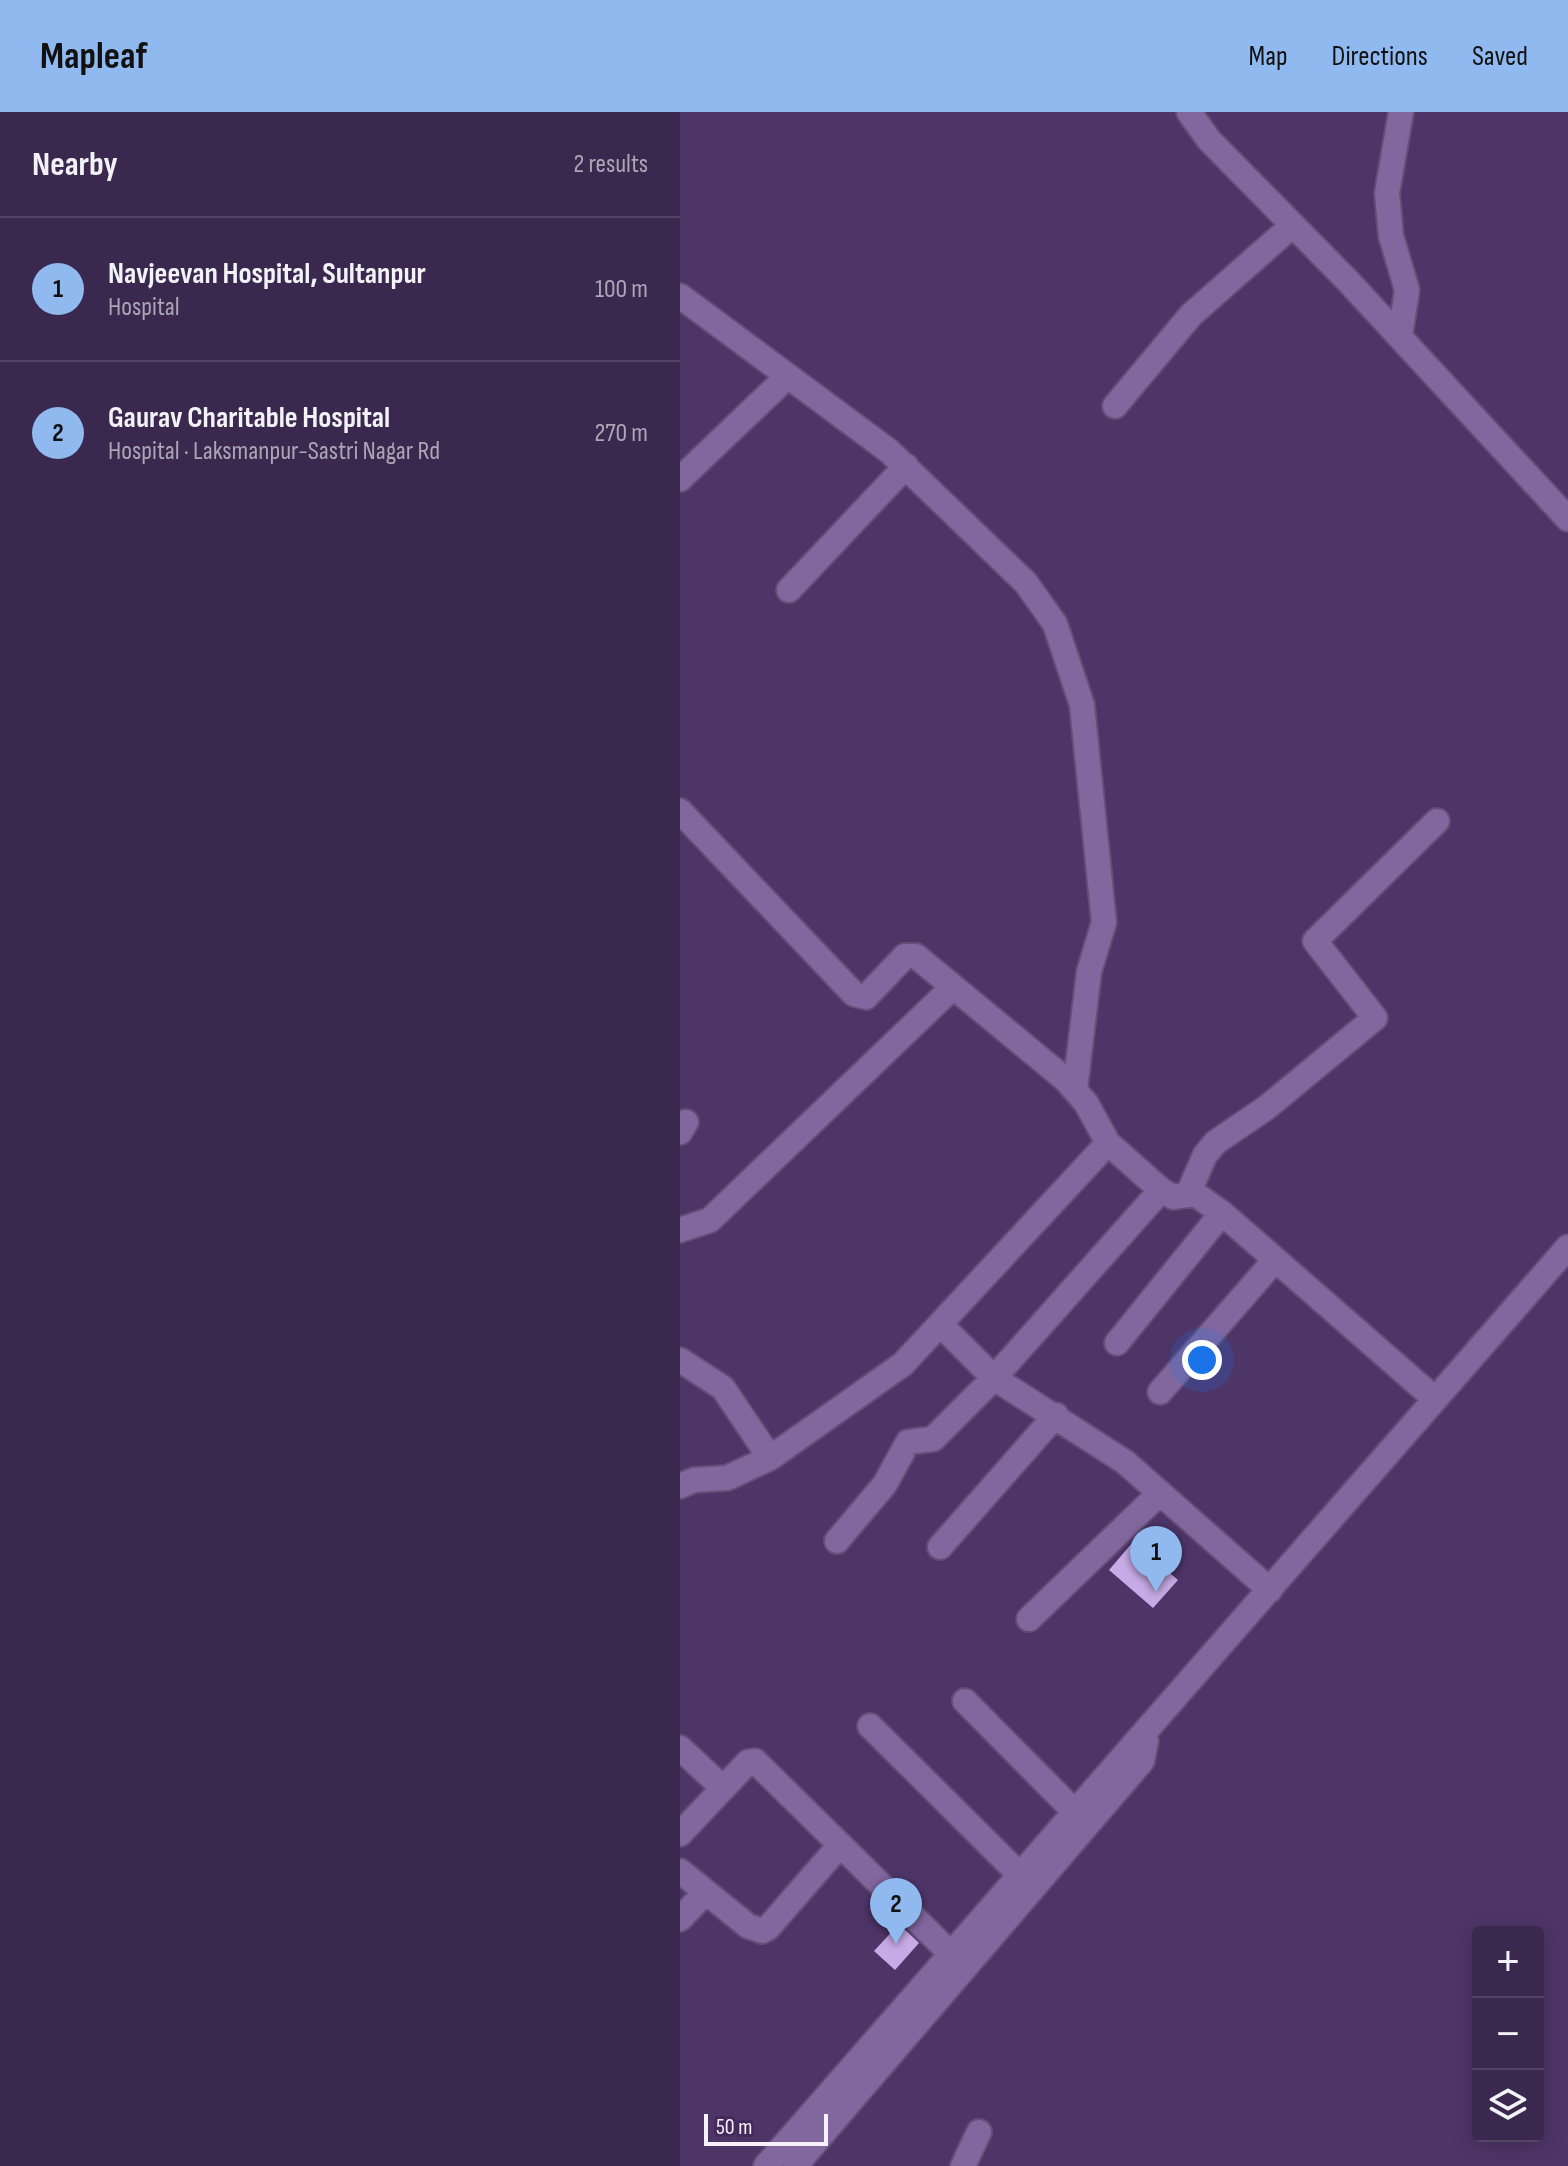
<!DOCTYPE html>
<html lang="en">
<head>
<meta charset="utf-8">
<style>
	:root { --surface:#3a284e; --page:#453458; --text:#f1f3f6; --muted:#aba6b6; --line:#544466; --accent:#90b9f0 }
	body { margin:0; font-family:"Sofia Sans Condensed",sans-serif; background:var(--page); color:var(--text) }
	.controls { position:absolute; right:24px; bottom:24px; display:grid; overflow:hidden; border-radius:8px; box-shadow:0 4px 20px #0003 }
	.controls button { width:72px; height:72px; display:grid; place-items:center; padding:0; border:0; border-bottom:2px solid var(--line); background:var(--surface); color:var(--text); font:40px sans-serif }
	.scale { position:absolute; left:24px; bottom:20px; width:124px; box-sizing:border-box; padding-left:8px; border:4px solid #f7f1fe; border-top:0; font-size:22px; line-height:28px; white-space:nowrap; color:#f7f1fe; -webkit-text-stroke:6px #442a5c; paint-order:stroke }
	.you { position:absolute; left:522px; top:1248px; width:28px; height:28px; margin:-20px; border:6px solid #fff; border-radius:50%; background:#1a73e8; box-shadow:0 0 0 12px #1a73e833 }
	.badge { display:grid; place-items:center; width:52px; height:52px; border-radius:50%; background:var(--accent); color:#111; font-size:26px; font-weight:700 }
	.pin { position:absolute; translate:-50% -66px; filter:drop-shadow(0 2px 4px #0008) }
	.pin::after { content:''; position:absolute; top:42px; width:28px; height:24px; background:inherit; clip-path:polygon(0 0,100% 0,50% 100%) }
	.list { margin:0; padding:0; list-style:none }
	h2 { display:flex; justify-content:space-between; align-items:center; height:104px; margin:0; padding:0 32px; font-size:34px }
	h2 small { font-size:26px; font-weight:400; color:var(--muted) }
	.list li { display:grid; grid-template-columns:52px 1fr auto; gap:24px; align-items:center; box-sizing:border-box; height:144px; padding:0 32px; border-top:2px solid var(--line) }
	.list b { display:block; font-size:30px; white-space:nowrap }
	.list p { margin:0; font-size:26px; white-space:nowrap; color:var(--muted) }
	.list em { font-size:26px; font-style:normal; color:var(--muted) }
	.icon { flex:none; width:44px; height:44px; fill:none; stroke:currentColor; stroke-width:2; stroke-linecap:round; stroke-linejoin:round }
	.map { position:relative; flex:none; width:888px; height:2054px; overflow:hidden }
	header { display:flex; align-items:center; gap:48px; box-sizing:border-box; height:112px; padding:0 40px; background:var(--accent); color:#111 }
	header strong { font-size:38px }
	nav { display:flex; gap:44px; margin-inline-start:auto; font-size:28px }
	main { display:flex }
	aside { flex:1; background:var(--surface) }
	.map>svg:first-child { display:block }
	.building { fill:#c7abe6 }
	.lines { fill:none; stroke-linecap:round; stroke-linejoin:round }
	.minor-casing { stroke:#634e76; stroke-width:28 }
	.minor { stroke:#81679e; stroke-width:24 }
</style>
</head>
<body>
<header>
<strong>Mapleaf</strong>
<nav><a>Map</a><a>Directions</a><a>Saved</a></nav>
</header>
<main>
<aside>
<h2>Nearby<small>2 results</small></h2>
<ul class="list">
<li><span class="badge">1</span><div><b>Navjeevan Hospital, Sultanpur</b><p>Hospital</p></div><em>100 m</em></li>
<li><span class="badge">2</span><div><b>Gaurav Charitable Hospital</b><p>Hospital · Laksmanpur-Sastri Nagar Rd</p></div><em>270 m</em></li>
</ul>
</aside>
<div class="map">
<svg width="888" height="2054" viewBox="0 0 888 2054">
	<rect width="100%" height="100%" fill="#4e3568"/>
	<!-- building -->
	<path class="building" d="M453,1430l45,38 -25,28 -44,-38z
		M219,1812l20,19 -24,27 -21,-19z"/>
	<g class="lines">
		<defs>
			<path id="minor" d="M509,0l20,28 139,141 220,238
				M0,184l209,155 137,132 29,41 27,81 22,217 -15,50 -14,117
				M720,224l7,-46 -16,-54 -4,-43 14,-81
				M435,294l76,-91 102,-90
				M0,367l108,-103
				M109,478l117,-124
				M0,699l174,183 12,3 39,-41h11l150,124 20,23 22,40 53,47 12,7 22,-3 27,19 213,186
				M0,1020l6,-10
				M508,1082l17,-39 11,-13 50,-34 109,-90 -60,-77 122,-120
				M0,1118l30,-10 243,-233
				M262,1214l52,52 131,84 145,128
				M437,1231l105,-130
				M0,1248l43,28 47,70
				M480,1280l115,-132
				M0,1374l14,-6 33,-2 43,-20 133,-94 205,-221
				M157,1429l48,-57 23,-42 25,-3 61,-61 167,-188
				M260,1435l116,-132
				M349,1507l131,-126
				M285,1589l101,102
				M190,1614l141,140
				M0,1636l43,40
				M0,1722l68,-72 7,-1 187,184
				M0,1759l68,55 14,5 6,-3 72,-83
				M0,1807l26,-27
				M86,2054l802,-919
				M115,2054l347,-405 4,-20
				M283,2054l16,-34"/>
		</defs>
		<!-- minor casing -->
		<use href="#minor" class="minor-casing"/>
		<!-- minor -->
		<use href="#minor" class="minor"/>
	</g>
</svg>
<div class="controls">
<button>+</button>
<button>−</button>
<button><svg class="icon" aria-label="layers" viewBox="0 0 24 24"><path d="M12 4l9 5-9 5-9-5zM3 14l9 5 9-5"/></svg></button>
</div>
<div class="scale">50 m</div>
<div class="you"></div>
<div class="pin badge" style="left:476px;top:1480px">1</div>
<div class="pin badge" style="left:216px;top:1832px">2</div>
</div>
</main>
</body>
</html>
